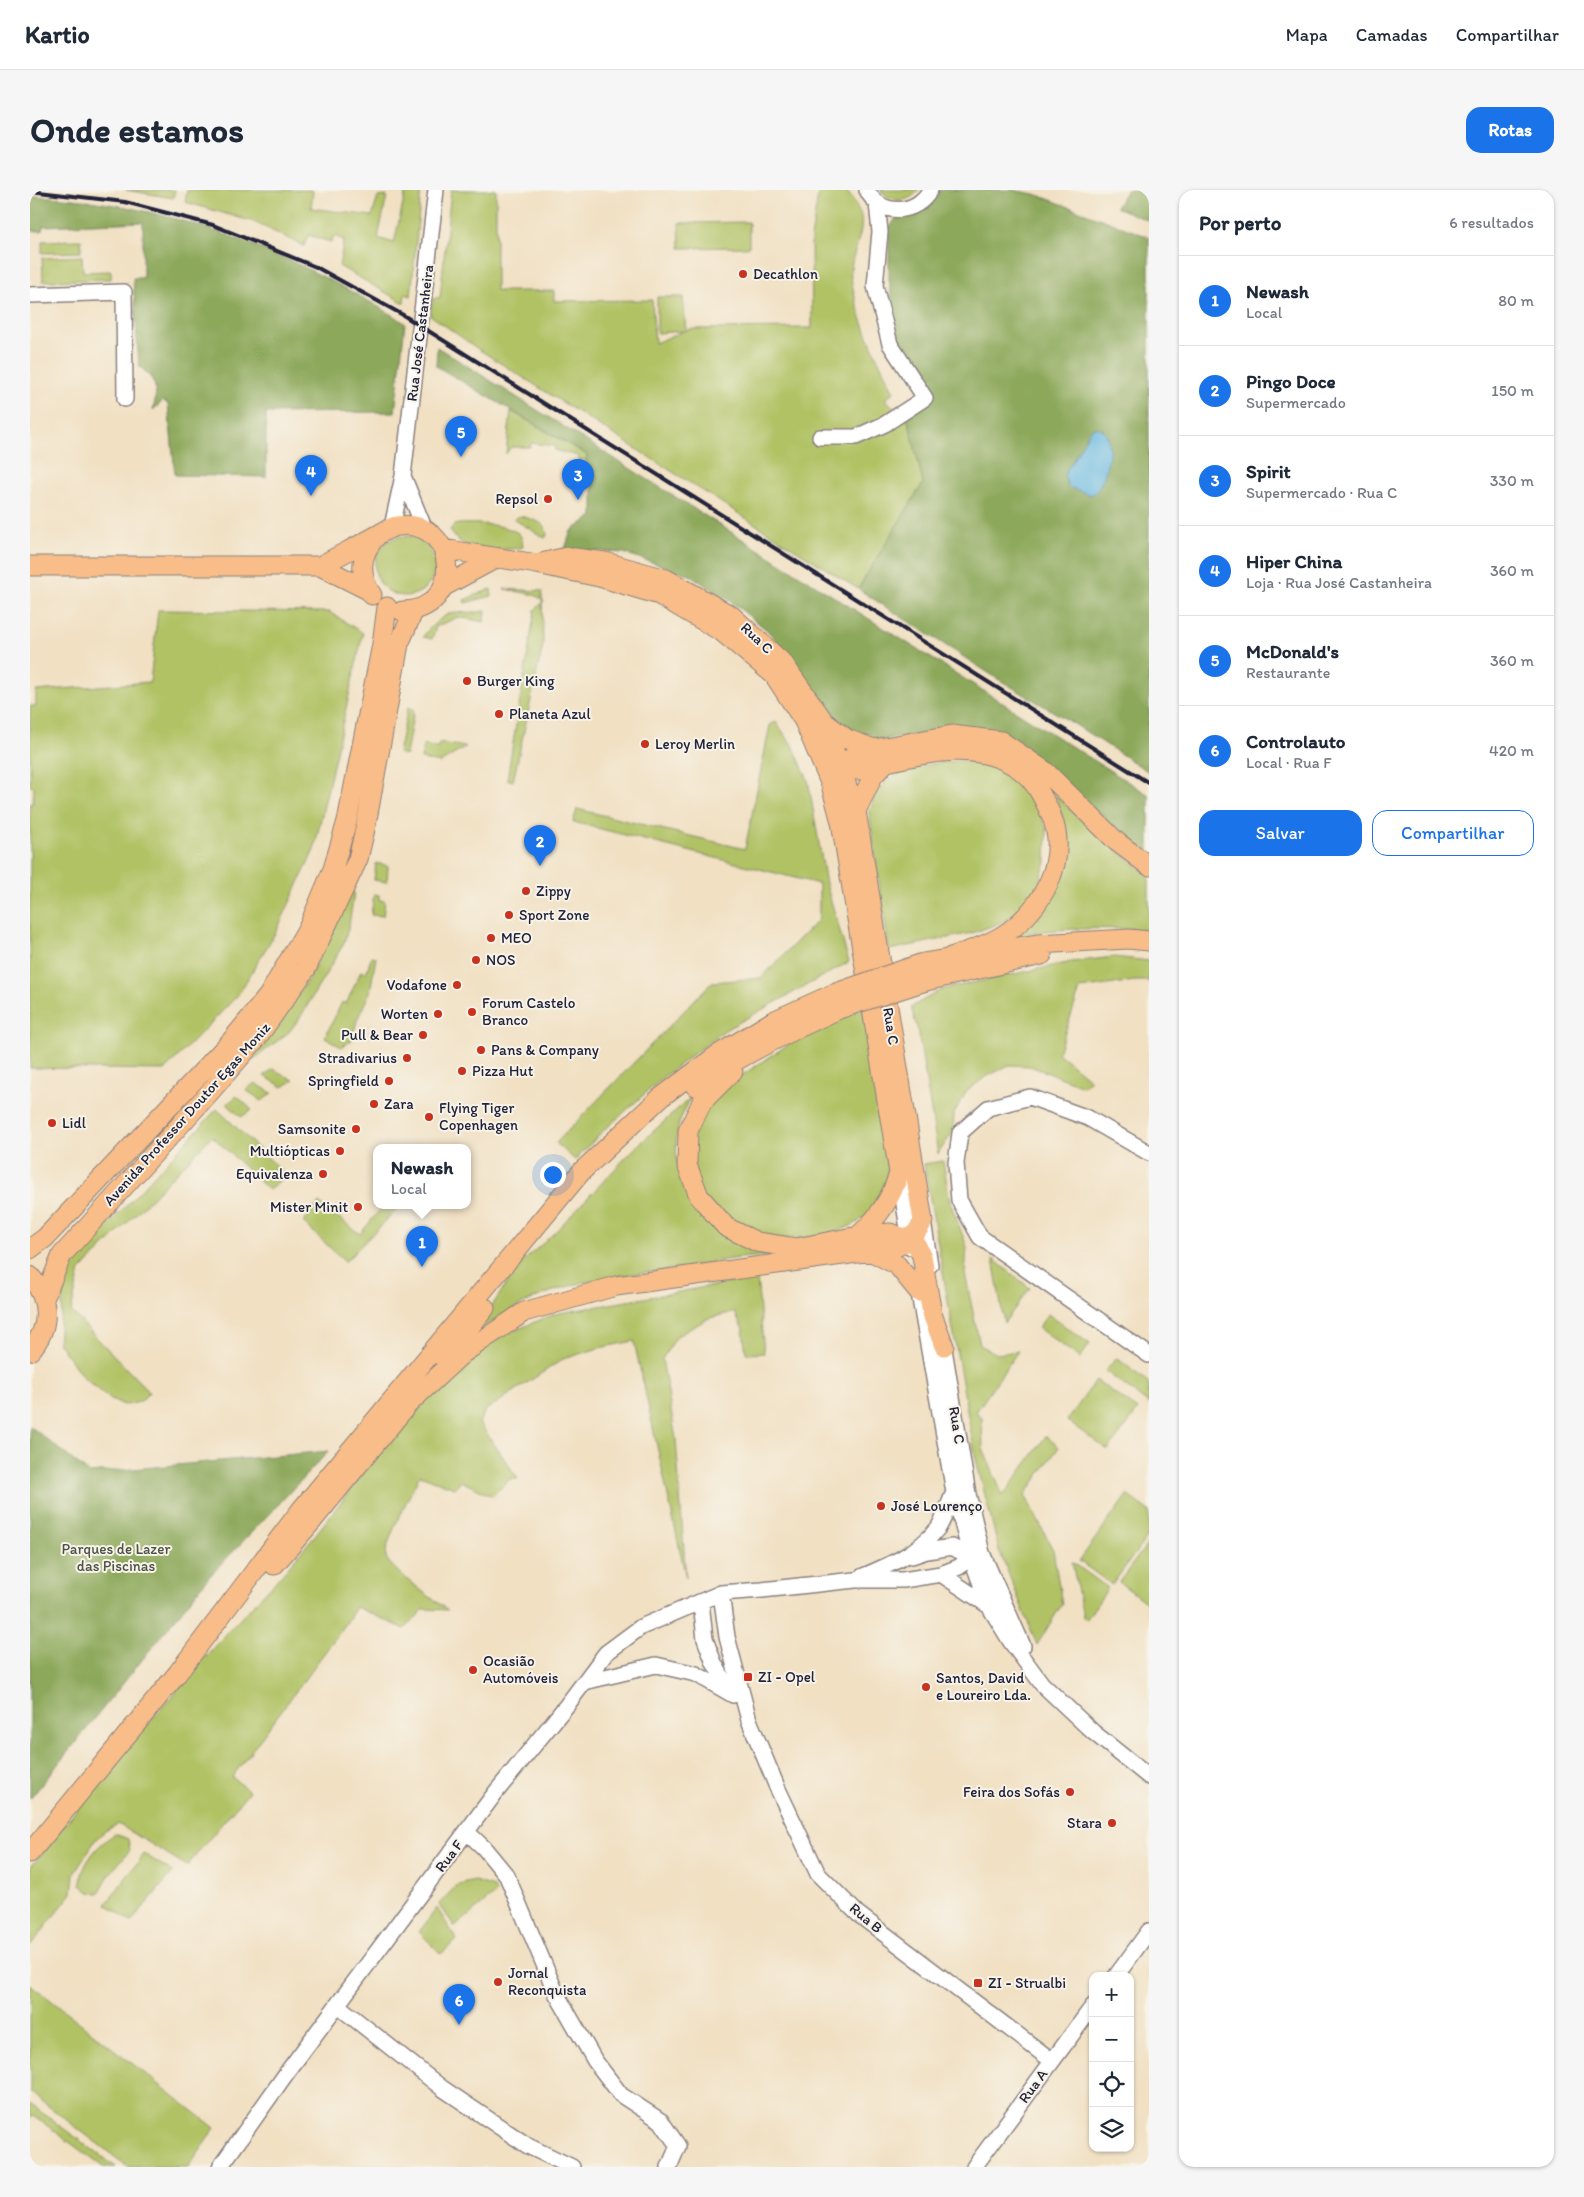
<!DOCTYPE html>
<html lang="pt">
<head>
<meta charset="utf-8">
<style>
	:root { --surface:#fff; --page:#f6f6f7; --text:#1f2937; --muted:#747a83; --line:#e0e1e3; --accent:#1a73e8 }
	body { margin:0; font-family:Itim,sans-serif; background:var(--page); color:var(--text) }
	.controls { position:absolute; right:15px; bottom:15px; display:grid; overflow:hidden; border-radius:10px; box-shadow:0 1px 4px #0004 }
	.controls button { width:45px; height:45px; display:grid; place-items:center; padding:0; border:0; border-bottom:1px solid var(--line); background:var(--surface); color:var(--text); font:25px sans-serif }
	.you { position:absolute; left:522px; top:984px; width:18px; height:18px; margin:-12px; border:4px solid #fff; border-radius:50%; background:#1a73e8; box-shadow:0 0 0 8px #1a73e833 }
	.badge { display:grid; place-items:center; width:32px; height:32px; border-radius:50%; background:var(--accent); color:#fff; font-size:16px; font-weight:700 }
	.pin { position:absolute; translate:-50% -41px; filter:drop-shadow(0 1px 2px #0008) }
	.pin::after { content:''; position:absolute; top:26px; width:18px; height:15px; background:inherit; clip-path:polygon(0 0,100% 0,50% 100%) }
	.popup { position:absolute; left:343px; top:954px; width:98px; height:65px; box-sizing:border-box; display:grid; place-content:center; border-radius:10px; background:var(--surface); filter:drop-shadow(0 1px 4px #0005); font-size:16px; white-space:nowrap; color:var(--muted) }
	.popup b { font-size:19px; color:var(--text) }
	.popup::after { content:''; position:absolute; left:50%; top:100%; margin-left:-10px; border:10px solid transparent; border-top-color:var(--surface) }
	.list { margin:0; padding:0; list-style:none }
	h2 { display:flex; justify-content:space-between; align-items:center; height:65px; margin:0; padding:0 20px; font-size:21px }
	h2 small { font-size:16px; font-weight:400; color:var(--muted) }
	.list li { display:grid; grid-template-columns:32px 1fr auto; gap:15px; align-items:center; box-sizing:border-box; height:90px; padding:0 20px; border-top:1px solid var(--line) }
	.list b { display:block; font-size:19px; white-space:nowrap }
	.list p { margin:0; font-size:16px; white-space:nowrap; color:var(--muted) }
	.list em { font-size:16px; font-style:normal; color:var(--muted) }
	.actions { display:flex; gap:10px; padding:15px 20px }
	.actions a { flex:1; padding:11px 0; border:1px solid var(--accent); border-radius:15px; text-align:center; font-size:18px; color:var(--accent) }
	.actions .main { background:var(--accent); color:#fff }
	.icon { flex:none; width:28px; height:28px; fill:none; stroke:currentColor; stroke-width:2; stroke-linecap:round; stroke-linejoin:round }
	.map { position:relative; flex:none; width:1119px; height:1977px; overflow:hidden; border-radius:15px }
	header { display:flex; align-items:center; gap:30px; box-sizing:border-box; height:70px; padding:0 25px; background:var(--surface); border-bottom:1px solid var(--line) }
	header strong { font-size:24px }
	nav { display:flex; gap:28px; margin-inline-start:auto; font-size:18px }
	.intro { display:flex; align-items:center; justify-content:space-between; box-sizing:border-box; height:120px; padding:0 30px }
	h1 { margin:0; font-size:35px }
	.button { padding:12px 22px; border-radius:15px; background:var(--accent); color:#fff; font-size:18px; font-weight:700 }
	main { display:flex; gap:30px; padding:0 30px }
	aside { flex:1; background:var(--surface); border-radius:15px; box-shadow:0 1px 4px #0004 }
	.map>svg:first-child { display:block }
	.green { fill:#b1c265; stroke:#6a7250 }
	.forest { fill:#8ca85a; stroke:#57654a }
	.water { fill:#68b9e3; stroke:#456e8f }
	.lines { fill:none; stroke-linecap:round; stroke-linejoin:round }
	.minor-casing { stroke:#8a817e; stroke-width:18 }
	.major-casing { stroke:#8a817e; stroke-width:21 }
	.minor { stroke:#fff; stroke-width:15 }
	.major { stroke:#f8bd88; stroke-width:19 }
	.rail { stroke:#22223b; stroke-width:4 }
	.major-bridge-casing { stroke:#8a817e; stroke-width:21; stroke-linecap:butt }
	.major-bridge { stroke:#f8bd88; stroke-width:19 }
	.poi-dot { fill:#c8321e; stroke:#f7f3e8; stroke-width:2 }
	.labels { text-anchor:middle; stroke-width:4; stroke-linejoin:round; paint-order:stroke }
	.poi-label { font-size:15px; fill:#22223b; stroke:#f7f3e8; text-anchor:start }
	.street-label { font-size:15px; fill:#22223b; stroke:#f7f3e8 }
	.park-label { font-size:15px; fill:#4d5248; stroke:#f7f3e8 }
</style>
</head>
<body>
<header>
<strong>Kartio</strong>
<nav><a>Mapa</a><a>Camadas</a><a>Compartilhar</a></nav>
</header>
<div class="intro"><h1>Onde estamos</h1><a class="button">Rotas</a></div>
<main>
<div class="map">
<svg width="1119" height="1977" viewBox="0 0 1119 1977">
	<rect width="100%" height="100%" fill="#f7f3e8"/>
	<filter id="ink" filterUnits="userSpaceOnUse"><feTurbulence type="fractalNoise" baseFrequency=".02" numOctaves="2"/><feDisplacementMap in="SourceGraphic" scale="10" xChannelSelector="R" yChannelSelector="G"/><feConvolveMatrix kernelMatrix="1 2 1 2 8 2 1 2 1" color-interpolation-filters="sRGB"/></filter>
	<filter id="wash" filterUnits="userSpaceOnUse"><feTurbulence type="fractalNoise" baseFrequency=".0096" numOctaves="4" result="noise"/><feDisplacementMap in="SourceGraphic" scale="20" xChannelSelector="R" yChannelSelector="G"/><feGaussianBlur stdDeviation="1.12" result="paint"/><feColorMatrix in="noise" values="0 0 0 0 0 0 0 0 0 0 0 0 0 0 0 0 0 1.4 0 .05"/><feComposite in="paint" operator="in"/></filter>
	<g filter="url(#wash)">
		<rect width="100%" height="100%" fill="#f1e0c2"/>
		<!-- green -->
		<path class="green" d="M96,0h49l-2,8z
			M157,0h123l3,1 -2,17 61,8 6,-19 9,-1 -9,42 16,5 12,-53h15l-10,106 -6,-2 -1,9 -65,-37 5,-26 -10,-4 -3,6 -23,-7 -4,11 -50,-24 -69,-20z
			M421,0h45v101h58v10l98,-1 3,43 29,-12 -27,2v-36h26l3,34 4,-2 122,-1 -1,-90 8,-48h27c5,7 11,15 14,23 7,18 -12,45 -9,64 6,41 25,79 43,115l-9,7 24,23 14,61 -65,106 -380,-240 -48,-34 3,-16 7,-2z
			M850,0h39c-11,14 -27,13 -39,0z
			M719,32v25l-69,1 -1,-25z
			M51,50v12l-39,1v-12z
			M52,66l1,16 28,-1v8l-68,2 -1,-23z
			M481,221l76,44 -1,5h-7l-1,-4 -23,-6v-4l-24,-3 -1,4h-19l-5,7z
			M491,326c12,4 25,5 26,19l-2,3 -30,-18v-2z
			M429,334c15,-1 51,0 61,11 3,4 2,7 3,12 -12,4 -44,3 -56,-2 -8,-3 -13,-8 -17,-15l4,-5z
			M345 376a30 30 0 1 1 60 0a30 30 0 1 1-60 0Z
			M461,399l1,7 -27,7 -1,-3z
			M474,399l38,2 1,54 -30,136 -6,-2 28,-169 9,-9 -9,-6z
			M128,420l171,2 34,21 -49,217 -37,80 -39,65 -73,75 -135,-2v-264l3,-1 1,-16 -4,-1v-80h6v-15l114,-9z
			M456,421l-2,11 -26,-5 -22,10 -4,12 -9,-2c4,-8 22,-24 30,-24 11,-1 22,0 33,-2z
			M378,517l6,3 -8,45 -8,-2z
			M746,532l17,24 15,34 18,104 23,78 -124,68 -59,45 -64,57 -27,28 -19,-17 156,-161 49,-4 57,-58 1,-4v-32l-246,-62 4,-13 168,40 25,-124z
			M409,553l27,4 -26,16 -19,-4 3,-14 14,3z
			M946,570l27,9 27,19 17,42 -1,33 -9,25 -16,23 -26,14 -23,8 -83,17 -20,-137c2,-6 4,-13 7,-19 17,-31 69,-32 100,-34z
			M1008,588l49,48 62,50v54c-46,-3 -94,-2 -140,6l31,-26 22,-33 4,-32 -4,-30 -7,-20z
			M346,673l12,3 -1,16 -13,-2z
			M321,700l3,2 -5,34 -6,19 -42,71 -12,16 -36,28 -3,-3 38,-47 22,-34z
			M344,704l5,1v5l6,1 -2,15 -12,-1z
			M342,766l4,1 -6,35 -13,28 -5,20 -11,7 -16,-10 17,-35 4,2 15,-33 5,2z
			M1084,767l35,4v20h-15l-54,8 -22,64 33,27 -8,6 -53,-20 -21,-1 -25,13 -17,13 -13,22 -1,19 -15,22 -20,-123 -7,-24 32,-18 129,-27z
			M833,819l7,36 18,127c-9,41 -30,57 -70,64 -20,3 -37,4 -57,-2 -23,-8 -43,-23 -62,-38l-11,-65 14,-29 87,-58 49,-26z
			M243,879l21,11 -11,7 -19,-11z
			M225,893l17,10 -10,8 -16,-11z
			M207,906l15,14 -11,7 -14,-13z
			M662,906c-5,10 -12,21 -14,32 -9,43 15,93 56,113 14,7 32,10 48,14 -17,1 -33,2 -50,4 -19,2 -38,8 -57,10 -83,10 -134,14 -203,67l47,-71 34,-31 81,-85z
			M187,919l69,66 -17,15 -57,-54 -132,135 -9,40 78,81 -9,10 -16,3 -15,-7 -27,-22 -24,-34 7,-68 11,-15z
			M913,971l7,41 17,45 -2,27 15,71 17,9 21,-3 -42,61 6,5 1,32 20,47 43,-60 13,11 -34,48 28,55 9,54 -25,41 -38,-95 -24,-94 -51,-292z
			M289,1013l41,31 23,-28h17l-55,56 -42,-40z
			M963,1069l37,29 -26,35z
			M727,1088l7,75 -18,1 -3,-25 -9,-17 -25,6 -32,18 -15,23 14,80 10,139 -52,-237 -35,7 -36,11 -77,51 -7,12 39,57h-8l-18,17 -31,-15 -7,7 -34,-13c-7,14 -37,70 -34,82 3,12 50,44 62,53l-24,-1 -19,20 -49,-22 -11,18 -113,152 17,14 -62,75 -69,-42 -13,7 -9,8 -22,35 -2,19 -42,54v-79l80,-100 110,-128 55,-58 41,-48 127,-163 63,-37 48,-20z
			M1018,1124l42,30 -10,14 -42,-30z
			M1087,1168l32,25v21l-44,-33z
			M1066,1190l42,30 -30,40 -41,-29z
			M1097,1305l22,16v23l-37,51 -33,-24z
			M1119,1352v60l-1,2 -29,-22z
			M1042,1372l36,26 -22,32 -3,-3z
			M85,1644l13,5 2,11 -21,25 -10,18 -10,-1 -8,-7c-1,-20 17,-41 34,-51z
			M114,1664l29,18 -42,50 -25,-18z
			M444,1691l17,5 6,6 -42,35 -16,-23 17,-18z
			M407,1718l20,32 -16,14 -22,-22z
			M0,1794l185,144 -27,39h-60l-98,-75z
			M0,1914l86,63h-13l-69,-51 -4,2z"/>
		<!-- forest -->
		<path class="forest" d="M906,0h76l23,4 114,43v535l-78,-50 -73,-43 -140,-90 65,-106 -14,-61 -9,-8 25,-16 -25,-58 -7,-28 -4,-34v-49l7,-11 11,-9z
			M1097,0h22v31l-33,-14z
			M0,6c133,4 264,57 375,127l-10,89 -129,1v64l-91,-2 -7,-71 -5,-3 -10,9c5,-22 4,-29 -14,-44l-6,-88h10v-56l-100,4 -1,5h-12z
			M407,157l712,448v64l-140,-121 -22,-8 -23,-3 -80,13 -18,-3 -21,-10 -23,-21 -29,-46 -26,-30 -37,-29 -40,-26 -66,-22 -59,-4 6,-18 22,-15v-32l-9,-5 3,-24 -151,-89z
			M0,1236l59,47 240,-22 -121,127 -178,221z"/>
		<!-- water -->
		<path class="water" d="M1067,237c2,1 5,2 7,4 12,13 1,57 -13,64l-23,-8 -4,-12 27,-46z"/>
	</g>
	<g filter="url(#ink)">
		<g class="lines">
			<defs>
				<path id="minor" d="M837,0c13,27 50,25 63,0
					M0,105l94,-3 1,107
					M790,247h36l29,-13 40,-26 -35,-54 -15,-58 5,-54 -3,-29
					M373,286l22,54
					M362,337l11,-51 33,-286
					M1119,963l-61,-35 -58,-21 -42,11 -28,25 -4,30 3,37 21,37 169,118
					M869,983l12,74
					M893,1031l7,44
					M890,1109l34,193 17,65 18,49 22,36 31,42 51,48 56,45
					M912,1147l26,157 14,59 41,93
					M882,1366l15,-5 25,-4 19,10
					M911,1384l18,-7 12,-10 9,-3
					M831,1387c29,-12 57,-24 77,-49 7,-10 11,-25 16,-36
					M691,1403l6,44 22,83 28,67 41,87 40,40 193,146
					M671,1412l4,37 9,24 18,31
					M554,1492l72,-17 40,9 37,21
					M437,1642l17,16 23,28 49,117 39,68 26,34 40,26 17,25 -9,21
					M1086,1786l33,-45
					M307,1815l105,83 86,58 44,21
					M190,1977l68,-96 208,-279 71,-87 39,-52 35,-26 80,-34 41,-3 93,-10h48l38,-6 48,32
					M944,1977l119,-161"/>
				<path id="major" d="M413,359l94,15 62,13 60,18 63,37 52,43 30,46 27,64 10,37 58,351c-8,26 -20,44 -41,63
					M0,376h290l48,24
					M290,376c18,-10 36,-19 54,-29 8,-4 15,-10 24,-11 60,-9 68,85 4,85
					M413,397l52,-28
					M342,405c-14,-20 -12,-42 5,-59
					M793,531l24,18 27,10
					M805,569c5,6 13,11 22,11 10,-1 20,-6 30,-8 43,-10 93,-21 132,7 16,11 24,28 32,46 19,45 -9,95 -48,120 -15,10 -35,16 -52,22
					M807,584l4,-8 11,-9 22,-8 78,-14 49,6 44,30 72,71 32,24
					M826,621l17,-35 13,-14
					M893,773l114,-19 92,-5 20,2
					M896,791l116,-26
					M703,881l-31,31 -14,29 -1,34 12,31 27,31 31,15 39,6 62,-12 32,-3 20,7 7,6 5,10 10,58 12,32
					M665,896c46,-31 94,-54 144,-77
					M0,1059l15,-11 187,-198 36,-44 41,-70 24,-57 14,-48 35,-177 5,-37
					M842,1062l25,13 22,27
					M0,1086c20,23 21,52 0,75
					M14,1109l18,-44 147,-162 48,-55 49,-69 52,-110 8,-34 33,-181 15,-34
					M414,1169l41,-51
					M376,1216l56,-52 62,-42 92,-26 278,-38c14,-7 22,-12 29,-27l-67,-410 -33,-91 -40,-57 -51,-47 -66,-37 -61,-17 -38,-5 -30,7
					M244,1375l39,-45 100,-122
					M0,1663l147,-179 123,-163 282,-340 78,-73 57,-43 56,-34 60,-27"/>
			</defs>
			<!-- minor casing -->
			<use href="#minor" class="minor-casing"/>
			<!-- major casing -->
			<use href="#major" class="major-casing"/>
			<!-- minor -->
			<use href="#minor" class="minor"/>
			<!-- major -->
			<use href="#major" class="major"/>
			<!-- rail -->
			<path class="rail" d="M0,1l95,11 88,23 103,42 87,48 746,468"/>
			<defs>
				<path id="major-bridge" d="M803,804l90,-31
					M809,819l87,-28"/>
			</defs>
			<!-- major-bridge casing -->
			<use href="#major-bridge" class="major-bridge-casing"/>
			<!-- major-bridge -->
			<use href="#major-bridge" class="major-bridge"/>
		</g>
	</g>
	<!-- markers -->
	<g class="poi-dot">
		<circle cx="713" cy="84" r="5"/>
		<circle cx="518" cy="309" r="5"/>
		<circle cx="437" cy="491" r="5"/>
		<circle cx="469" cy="524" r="5"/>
		<circle cx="615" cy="554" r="5"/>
		<circle cx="496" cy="701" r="5"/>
		<circle cx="479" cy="725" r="5"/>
		<circle cx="461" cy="748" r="5"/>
		<circle cx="446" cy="770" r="5"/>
		<circle cx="427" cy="795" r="5"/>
		<circle cx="442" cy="822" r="5"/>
		<circle cx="408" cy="824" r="5"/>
		<circle cx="393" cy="845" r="5"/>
		<circle cx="451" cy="860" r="5"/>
		<circle cx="377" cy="868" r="5"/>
		<circle cx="432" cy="881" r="5"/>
		<circle cx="359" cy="891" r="5"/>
		<circle cx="344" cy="914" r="5"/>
		<circle cx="399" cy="927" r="5"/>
		<circle cx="22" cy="933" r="5"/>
		<circle cx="326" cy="939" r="5"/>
		<circle cx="310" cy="961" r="5"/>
		<circle cx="293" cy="984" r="5"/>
		<circle cx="328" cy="1017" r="5"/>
		<circle cx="851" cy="1316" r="5"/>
		<circle cx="443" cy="1480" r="5"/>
		<rect x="713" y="1482" width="10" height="10" rx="2.5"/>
		<circle cx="896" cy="1497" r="5"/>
		<circle cx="1040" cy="1602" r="5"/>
		<circle cx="1082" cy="1633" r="5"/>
		<circle cx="468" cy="1792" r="5"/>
		<rect x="943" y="1788" width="10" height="10" rx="2.5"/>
	</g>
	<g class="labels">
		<!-- poi labels -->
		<g class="poi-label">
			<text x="723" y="89">Decathlon</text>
			<text x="508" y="314" text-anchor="end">Repsol</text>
			<text x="447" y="496">Burger King</text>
			<text x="479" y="529">Planeta Azul</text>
			<text x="625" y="559">Leroy Merlin</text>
			<text x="506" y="706">Zippy</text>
			<text x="489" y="730">Sport Zone</text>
			<text x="471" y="753">MEO</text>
			<text x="456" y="775">NOS</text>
			<text x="417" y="800" text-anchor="end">Vodafone</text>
			<text x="452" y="818">Forum Castelo<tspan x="452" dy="17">Branco</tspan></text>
			<text x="398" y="829" text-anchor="end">Worten</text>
			<text x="383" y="850" text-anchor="end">Pull &amp; Bear</text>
			<text x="461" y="865">Pans &amp; Company</text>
			<text x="367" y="873" text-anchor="end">Stradivarius</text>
			<text x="442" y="886">Pizza Hut</text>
			<text x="349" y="896" text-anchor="end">Springfield</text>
			<text x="354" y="919">Zara</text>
			<text x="409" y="923">Flying Tiger<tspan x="409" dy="17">Copenhagen</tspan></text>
			<text x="32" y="938">Lidl</text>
			<text x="316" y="944" text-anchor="end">Samsonite</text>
			<text x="300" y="966" text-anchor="end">Multiópticas</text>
			<text x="283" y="989" text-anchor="end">Equivalenza</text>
			<text x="318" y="1022" text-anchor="end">Mister Minit</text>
			<text x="861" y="1321">José Lourenço</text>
			<text x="453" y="1476">Ocasião<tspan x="453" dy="17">Automóveis</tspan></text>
			<text x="728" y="1492">ZI - Opel</text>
			<text x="906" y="1493">Santos, David<tspan x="906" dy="17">e Loureiro Lda.</tspan></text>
			<text x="1030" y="1607" text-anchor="end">Feira dos Sofás</text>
			<text x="1072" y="1638" text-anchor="end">Stara</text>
			<text x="478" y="1788">Jornal<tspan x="478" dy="17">Reconquista</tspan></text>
			<text x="958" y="1798">ZI - Strualbi</text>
		</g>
		<!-- street labels -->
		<g class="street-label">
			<text transform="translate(390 143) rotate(-83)" y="5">Rua José Castanheira</text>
			<text transform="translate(727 448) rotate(43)" y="5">Rua C</text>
			<text transform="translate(861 836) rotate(81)" y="5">Rua C</text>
			<text transform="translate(157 924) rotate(-48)" y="5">Avenida Professor Doutor Egas Moniz</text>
			<text transform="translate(927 1235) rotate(81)" y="5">Rua C</text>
			<text transform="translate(419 1666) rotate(-53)" y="5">Rua F</text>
			<text transform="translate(836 1728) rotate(40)" y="5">Rua B</text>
			<text transform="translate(1003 1896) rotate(-54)" y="5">Rua A</text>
		</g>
		<!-- park labels -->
		<g class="park-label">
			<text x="86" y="1364">Parques de Lazer<tspan x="86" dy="17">das Piscinas</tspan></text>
		</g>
	</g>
</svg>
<div class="controls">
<button>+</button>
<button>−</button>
<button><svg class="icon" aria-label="locate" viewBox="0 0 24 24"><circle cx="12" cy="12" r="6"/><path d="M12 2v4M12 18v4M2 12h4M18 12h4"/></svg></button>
<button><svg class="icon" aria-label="layers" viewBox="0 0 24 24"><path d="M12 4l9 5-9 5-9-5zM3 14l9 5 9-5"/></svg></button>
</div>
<div class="you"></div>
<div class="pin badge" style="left:392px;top:1077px">1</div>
<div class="popup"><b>Newash</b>Local</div>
<div class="pin badge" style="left:510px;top:676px">2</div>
<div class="pin badge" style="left:548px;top:310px">3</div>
<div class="pin badge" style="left:281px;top:306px">4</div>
<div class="pin badge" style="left:431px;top:267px">5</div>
<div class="pin badge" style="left:429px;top:1835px">6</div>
</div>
<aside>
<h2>Por perto<small>6 resultados</small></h2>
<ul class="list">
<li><span class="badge">1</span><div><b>Newash</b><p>Local</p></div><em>80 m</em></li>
<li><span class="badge">2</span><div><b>Pingo Doce</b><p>Supermercado</p></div><em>150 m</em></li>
<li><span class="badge">3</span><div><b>Spirit</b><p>Supermercado · Rua C</p></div><em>330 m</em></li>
<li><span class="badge">4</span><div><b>Hiper China</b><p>Loja · Rua José Castanheira</p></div><em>360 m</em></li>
<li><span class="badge">5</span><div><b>McDonald's</b><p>Restaurante</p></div><em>360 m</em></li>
<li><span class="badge">6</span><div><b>Controlauto</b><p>Local · Rua F</p></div><em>420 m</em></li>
</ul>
<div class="actions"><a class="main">Salvar</a><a>Compartilhar</a></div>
</aside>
</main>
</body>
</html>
